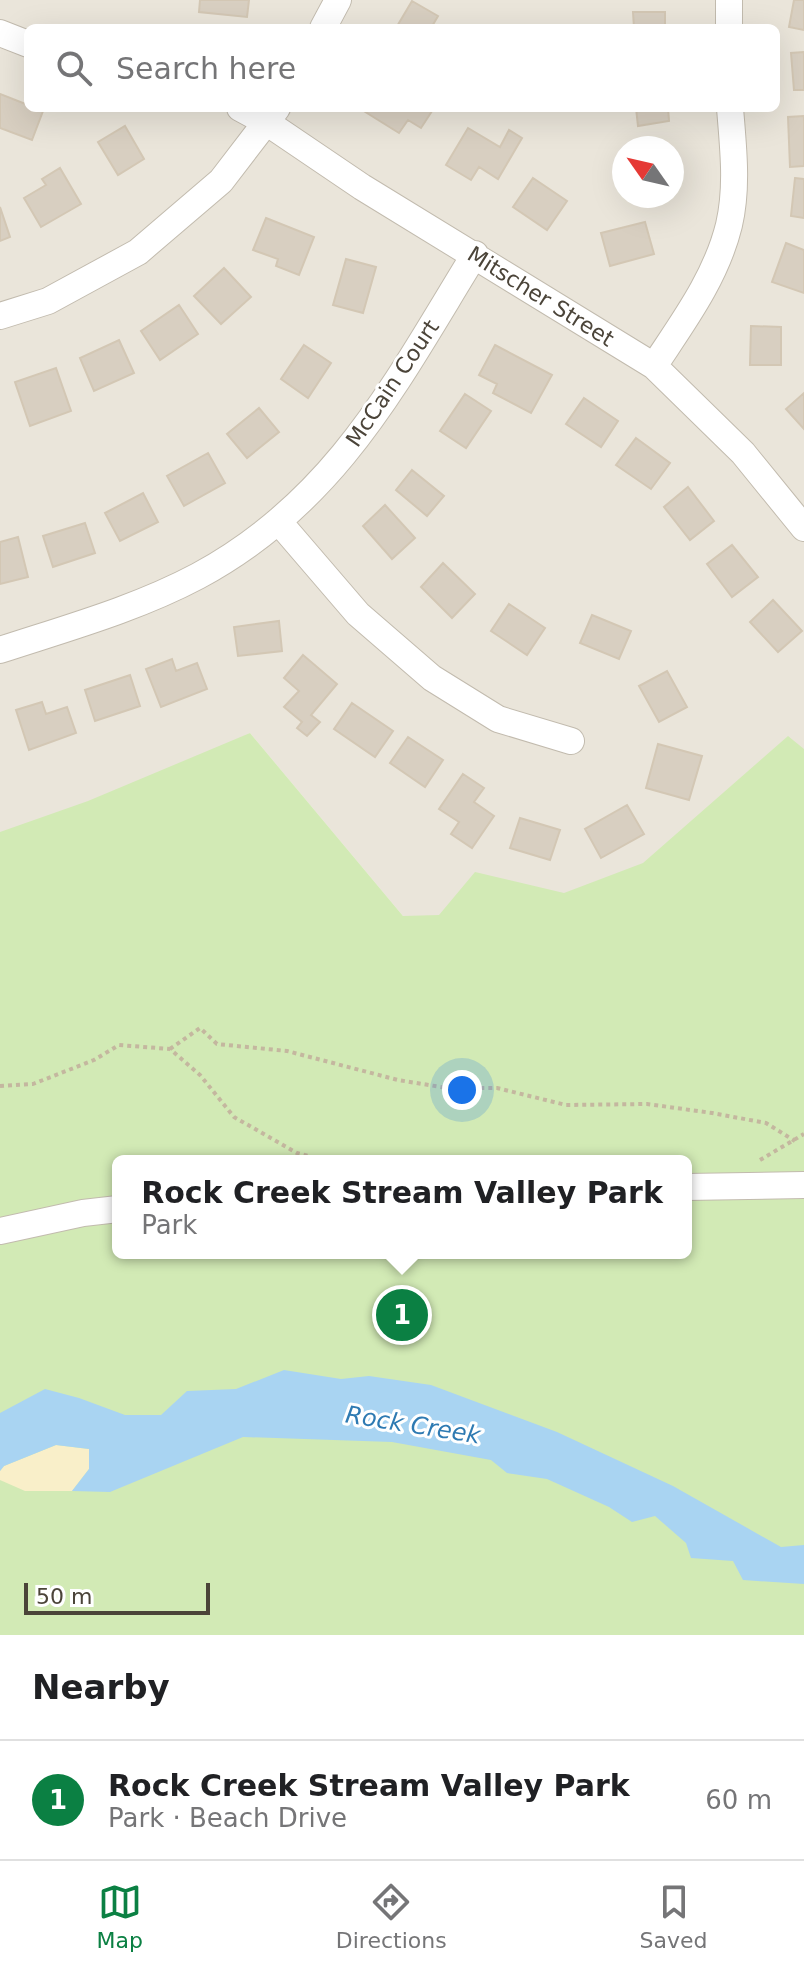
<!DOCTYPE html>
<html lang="en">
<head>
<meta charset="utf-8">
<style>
	:root { --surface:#fff; --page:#f6f6f6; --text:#202124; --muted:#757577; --line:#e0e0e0; --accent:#0b8043 }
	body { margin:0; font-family:"DejaVu Sans",sans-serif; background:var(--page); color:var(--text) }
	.compass { position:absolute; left:612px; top:136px; width:72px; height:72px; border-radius:50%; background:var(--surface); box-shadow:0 8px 32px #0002; rotate:304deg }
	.scale { position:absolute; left:24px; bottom:20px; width:186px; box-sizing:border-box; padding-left:8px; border:4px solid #4b4439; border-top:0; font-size:22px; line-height:28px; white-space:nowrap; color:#4b4439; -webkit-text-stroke:6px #fff; paint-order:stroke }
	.you { position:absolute; left:462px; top:1090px; width:28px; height:28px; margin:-20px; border:6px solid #fff; border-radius:50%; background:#1a73e8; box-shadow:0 0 0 12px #1a73e833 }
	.badge { display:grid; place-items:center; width:52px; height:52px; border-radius:50%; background:var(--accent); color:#fff; font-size:26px; font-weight:700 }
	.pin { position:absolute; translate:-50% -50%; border:4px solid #fff; box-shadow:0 2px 8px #0006 }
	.popup { position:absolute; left:112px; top:1155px; width:580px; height:104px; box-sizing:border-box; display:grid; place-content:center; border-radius:12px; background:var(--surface); filter:drop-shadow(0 2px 6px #0005); font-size:26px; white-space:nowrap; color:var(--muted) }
	.popup b { font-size:30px; color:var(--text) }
	.popup::after { content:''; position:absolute; left:50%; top:100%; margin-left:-16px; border:16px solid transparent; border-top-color:var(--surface) }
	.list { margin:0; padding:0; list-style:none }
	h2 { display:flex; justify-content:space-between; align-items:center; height:104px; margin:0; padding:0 32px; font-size:34px }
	h2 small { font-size:26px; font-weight:400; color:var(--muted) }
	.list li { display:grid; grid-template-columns:52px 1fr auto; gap:24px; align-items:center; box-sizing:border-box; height:120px; padding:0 32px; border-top:2px solid var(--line) }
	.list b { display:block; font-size:30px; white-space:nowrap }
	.list p { margin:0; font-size:26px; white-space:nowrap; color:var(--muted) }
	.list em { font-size:26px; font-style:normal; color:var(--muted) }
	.icon { flex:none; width:44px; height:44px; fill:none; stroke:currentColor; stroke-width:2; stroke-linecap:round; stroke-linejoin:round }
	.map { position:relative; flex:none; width:804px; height:1635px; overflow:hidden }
	.search { position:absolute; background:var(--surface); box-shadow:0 8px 32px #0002; left:24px; right:24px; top:24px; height:88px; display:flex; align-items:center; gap:20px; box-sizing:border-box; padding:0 28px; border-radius:12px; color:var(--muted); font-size:30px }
	.sheet { height:224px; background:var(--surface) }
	nav { display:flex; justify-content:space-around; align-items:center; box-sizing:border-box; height:112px; border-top:2px solid var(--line); background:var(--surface); font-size:22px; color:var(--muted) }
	nav a { display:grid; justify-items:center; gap:4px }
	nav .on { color:var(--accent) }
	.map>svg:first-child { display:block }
	.residential { fill:#eae5da; fill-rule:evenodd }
	.green { fill:#d2eab5; fill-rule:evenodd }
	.sand { fill:#f9efc9 }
	.water { fill:#a9d4f2 }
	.building { fill:#d8cfc1; stroke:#d3c7b4; stroke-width:2 }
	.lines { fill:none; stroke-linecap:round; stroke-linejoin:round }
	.minor-casing { stroke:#c2bbae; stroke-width:28 }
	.path { stroke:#c4b79f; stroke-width:4; stroke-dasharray:4 4; stroke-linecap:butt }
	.minor { stroke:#fff; stroke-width:26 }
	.labels { text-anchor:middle; stroke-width:6; stroke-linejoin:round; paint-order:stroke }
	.street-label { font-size:22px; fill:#4b4439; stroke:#fff }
	.water-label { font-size:24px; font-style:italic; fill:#2e7ab2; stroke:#fff }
</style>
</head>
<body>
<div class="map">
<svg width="804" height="1635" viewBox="0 0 804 1635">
	<rect width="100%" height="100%" fill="#f6f3ec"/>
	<!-- residential -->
	<path class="residential" d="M0,0h804v766l-172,153 -229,-3 -153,-183 -55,31 -195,73zM28,28h748v80h-748zM624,148h48v48h-48z"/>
	<!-- green -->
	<path class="green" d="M250,733l153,183 36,-1 36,-43 89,21 79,-30 145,-127 16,13v886h-804v-803l88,-31zM118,1161h568v92h-568z"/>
	<!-- sand -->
	<path class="sand" d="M56,1445l33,4v20l-17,22h-47l-25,-11v-9l4,-5z"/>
	<!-- water -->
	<path class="water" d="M284,1370l57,9 28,-3 62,9 126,47 116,54 108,61 23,-2v39l-61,-4 -10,-19 -42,-3 -5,-15 -31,-27 -23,6 -23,-15 -62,-28 -40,-6 -16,-13 -99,-18 -149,-5 -133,55 -38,-1 17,-22v-20l-33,-4 -52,21 -4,5v-58l45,-24 34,9 46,17h36l26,-24 49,-2z"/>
	<!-- building -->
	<path class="building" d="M200,0h49l-2,17 -48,-5z
		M794,0h10v30l-15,-3z
		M412,1l26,15 -7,12h-35z
		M633,12h32v16h-31z
		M804,52v38h-10l-3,-37z
		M0,94l28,11v3l15,3 -11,29 -32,-12z
		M359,108h75l-13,20 -13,-8 -9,13z
		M636,108h32l1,13 -31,5z
		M804,116v50l-14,1 -2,-50z
		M125,126l19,33 -26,16 -20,-33z
		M468,128l32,19 9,-17 13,8 -24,41 -19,-12 -8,13 -25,-15z
		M60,168l21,36 -40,23 -17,-29 22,-13 -4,-6z
		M533,178l34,23 -20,29 -34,-23z
		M795,178l9,1v39l-13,-2z
		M0,207l10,30 -10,4z
		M266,218l48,19 -15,38 -23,-9 2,-7 -25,-9z
		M645,222l9,32 -44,12 -9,-33z
		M786,243l18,7v43l-32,-11z
		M346,259l30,8 -13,46 -30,-8z
		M224,268l27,29 -30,27 -27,-28z
		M179,305l19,29 -38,26 -19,-29z
		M751,326l30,1v38h-31z
		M119,340l15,33 -40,18 -14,-33z
		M304,345l27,18 -23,35 -27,-19z
		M495,345l57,30 -21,38 -38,-20 4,-9 -18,-9z
		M56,368l15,43 -41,15 -15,-44z
		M804,393v36l-18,-20z
		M465,394l26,17 -25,37 -26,-17z
		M584,398l34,23 -17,26 -35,-23z
		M259,408l20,24 -32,26 -20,-24z
		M636,438l34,25 -19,26 -35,-24z
		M208,453l17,30 -41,23 -17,-30z
		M412,470l32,26 -17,20 -31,-26z
		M688,487l26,34 -24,19 -26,-33z
		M143,493l15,29 -38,19 -15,-28z
		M385,505l30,33 -23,21 -29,-33z
		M85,523l10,30 -42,14 -10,-31z
		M18,537l10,40 -28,7v-42z
		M732,545l26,32 -26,20 -25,-33z
		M443,563l32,31 -23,24 -31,-31z
		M773,600l29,31 -24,21 -28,-30z
		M509,604l36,24 -18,27 -36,-24z
		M592,615l39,16 -12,28 -39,-16z
		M279,621l3,30 -44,5 -4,-29z
		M303,655l34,29 -26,31 9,7 -13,14 -10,-8 5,-6 -18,-15 15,-16 -15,-13z
		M172,659l4,12 21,-8 10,26 -46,18 -15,-38z
		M667,671l20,36 -28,15 -20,-36z
		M130,675l10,31 -45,15 -10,-31z
		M42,702l4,12 21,-7 9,26 -47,17 -13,-40z
		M352,703l41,28 -18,26 -41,-28z
		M408,737l35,23 -18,27 -35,-24z
		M658,744l44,12 -13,44 -43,-12z
		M463,774l21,14 -10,14 20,14 -22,32 -21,-14 8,-12 -20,-13z
		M627,805l17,29 -43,24 -16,-29z
		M520,818l40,12 -10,30 -40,-12z"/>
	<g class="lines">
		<defs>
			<path id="minor" d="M323,28l15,-28
				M729,28v-28
				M0,33l28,11
				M240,108l26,14 96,65 292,179 89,87 61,75
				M0,316l48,-15 90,-49 83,-71 56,-73
				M654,366c29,-44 62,-88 75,-141 9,-38 4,-79 1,-117
				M279,522l79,92 74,64 66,41 73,22
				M0,650c67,-22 136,-41 198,-74 139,-75 198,-194 277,-322
				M686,1187l118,-2
				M0,1231l83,-18 35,-4"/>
		</defs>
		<!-- minor casing -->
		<use href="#minor" class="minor-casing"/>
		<!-- path -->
		<path class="path" d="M170,1049l30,-21 17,16 70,7 111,29 49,8h50l69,17 81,-1 65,9 54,10 29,18
			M0,1086l33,-2 61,-24 25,-15 51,4 30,26 34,42 63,36 30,8
			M760,1160l44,-26"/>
		<!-- minor -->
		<use href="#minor" class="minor"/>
	</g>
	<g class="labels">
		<!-- street labels -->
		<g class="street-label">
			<text transform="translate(541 296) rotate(32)" y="8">Mitscher Street</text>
			<text transform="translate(392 383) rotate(-56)" y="8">McCain Court</text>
		</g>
		<!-- water labels -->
		<g class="water-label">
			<text transform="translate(413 1425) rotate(9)" y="8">Rock Creek</text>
		</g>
	</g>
</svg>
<svg class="compass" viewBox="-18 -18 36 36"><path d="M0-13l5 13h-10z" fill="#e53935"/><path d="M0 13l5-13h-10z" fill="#757577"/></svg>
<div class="scale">50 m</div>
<div class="you"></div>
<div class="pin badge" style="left:402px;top:1315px">1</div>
<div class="popup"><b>Rock Creek Stream Valley Park</b>Park</div>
<div class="search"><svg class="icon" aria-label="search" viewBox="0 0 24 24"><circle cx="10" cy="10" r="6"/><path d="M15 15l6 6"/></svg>Search here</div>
</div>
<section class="sheet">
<h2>Nearby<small></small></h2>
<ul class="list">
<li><span class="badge">1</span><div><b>Rock Creek Stream Valley Park</b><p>Park · Beach Drive</p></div><em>60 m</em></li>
</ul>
</section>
<nav>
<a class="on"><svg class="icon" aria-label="map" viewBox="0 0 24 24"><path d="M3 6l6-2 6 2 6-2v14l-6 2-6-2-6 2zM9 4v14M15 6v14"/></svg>Map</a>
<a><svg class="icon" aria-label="directions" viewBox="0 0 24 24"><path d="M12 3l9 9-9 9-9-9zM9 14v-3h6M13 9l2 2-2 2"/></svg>Directions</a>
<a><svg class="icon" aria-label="saved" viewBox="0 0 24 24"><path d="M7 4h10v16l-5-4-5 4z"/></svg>Saved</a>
</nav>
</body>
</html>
